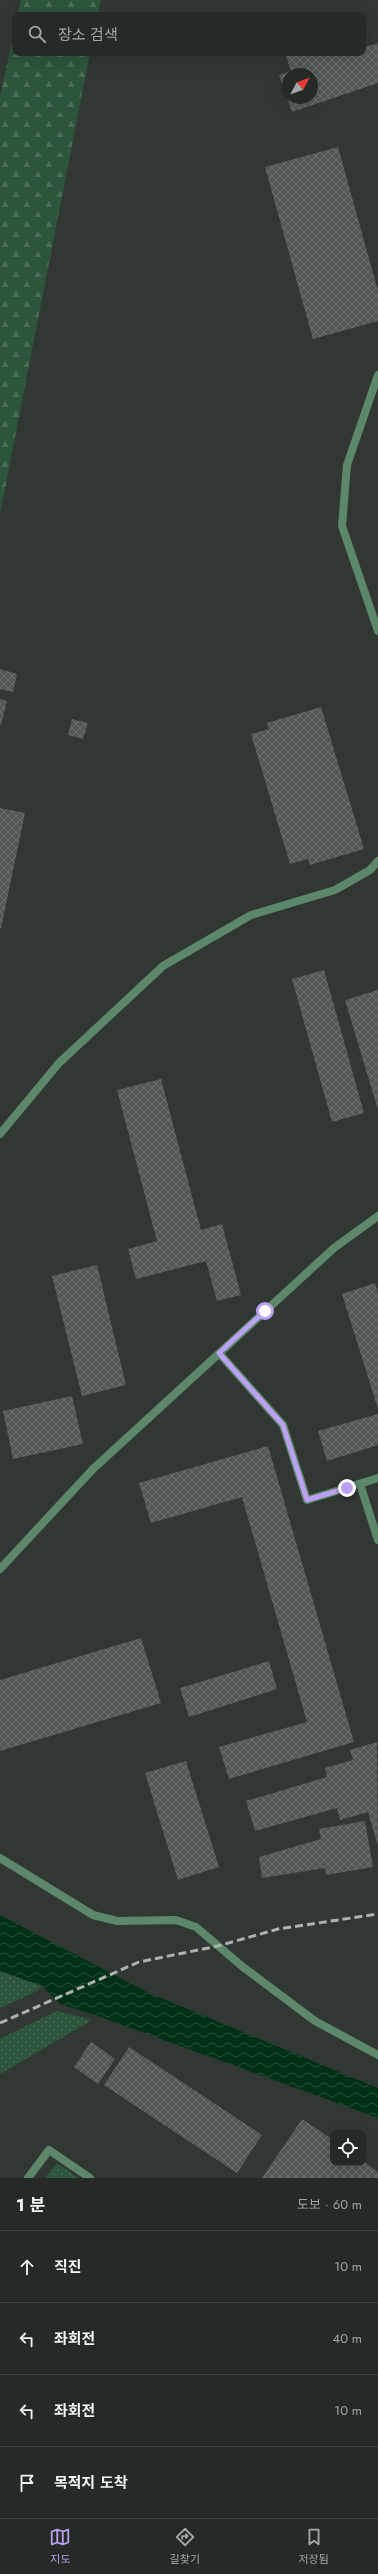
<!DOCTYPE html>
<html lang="ko">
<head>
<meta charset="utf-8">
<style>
	:root { --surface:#252a26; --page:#2d322e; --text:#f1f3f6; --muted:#a3a7a7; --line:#424643; --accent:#bca0f2 }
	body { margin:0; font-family:Jost,"Noto Sans KR",sans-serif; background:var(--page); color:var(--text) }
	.controls { position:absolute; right:12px; bottom:12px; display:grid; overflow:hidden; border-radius:8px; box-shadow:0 4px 16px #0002 }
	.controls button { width:36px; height:36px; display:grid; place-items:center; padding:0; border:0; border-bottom:1px solid var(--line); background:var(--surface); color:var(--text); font:20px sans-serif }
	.compass { position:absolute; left:282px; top:68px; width:36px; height:36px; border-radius:50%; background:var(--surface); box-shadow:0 4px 16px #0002; rotate:49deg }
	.stop { position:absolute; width:12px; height:12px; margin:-9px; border:3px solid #bca0f2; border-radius:50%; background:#fff }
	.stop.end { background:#bca0f2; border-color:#fff; box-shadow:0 1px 4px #0008 }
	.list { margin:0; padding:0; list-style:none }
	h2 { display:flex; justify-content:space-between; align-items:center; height:52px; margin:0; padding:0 16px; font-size:17px }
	h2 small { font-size:13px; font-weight:400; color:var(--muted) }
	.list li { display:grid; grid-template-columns:26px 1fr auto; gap:12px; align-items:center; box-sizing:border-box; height:72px; padding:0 16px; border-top:1px solid var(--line) }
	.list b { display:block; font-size:15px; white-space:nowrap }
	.list em { font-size:13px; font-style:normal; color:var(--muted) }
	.icon { flex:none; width:22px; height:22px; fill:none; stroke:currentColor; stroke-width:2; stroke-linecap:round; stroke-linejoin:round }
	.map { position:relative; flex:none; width:378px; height:2178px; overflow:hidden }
	.search { position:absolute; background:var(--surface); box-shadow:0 4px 16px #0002; left:12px; right:12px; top:12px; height:44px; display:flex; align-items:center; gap:10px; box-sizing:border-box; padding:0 14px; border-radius:8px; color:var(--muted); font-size:15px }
	.sheet { height:340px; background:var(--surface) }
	nav { display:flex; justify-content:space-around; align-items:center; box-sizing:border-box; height:56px; border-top:1px solid var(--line); background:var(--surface); font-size:11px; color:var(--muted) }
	nav a { display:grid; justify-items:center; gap:2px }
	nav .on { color:var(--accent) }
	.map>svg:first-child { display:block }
	.grass { fill:url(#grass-dots) }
	.forest { fill:url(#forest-firs) }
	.water { fill:url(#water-waves) }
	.building { fill:url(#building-cross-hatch); fill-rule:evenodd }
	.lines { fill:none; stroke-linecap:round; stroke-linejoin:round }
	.service { stroke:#5c876a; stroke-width:8 }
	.minor { stroke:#5c876a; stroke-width:8 }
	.rail { stroke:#acb1ae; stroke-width:3; stroke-dasharray:8 4; stroke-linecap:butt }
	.route { stroke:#bca0f2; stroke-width:5 }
</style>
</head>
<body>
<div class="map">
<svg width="378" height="2178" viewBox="0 0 378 2178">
	<defs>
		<pattern id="grass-dots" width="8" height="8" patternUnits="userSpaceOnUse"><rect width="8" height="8" fill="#2c553b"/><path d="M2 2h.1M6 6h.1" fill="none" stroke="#4b6e58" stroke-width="1.8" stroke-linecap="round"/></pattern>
		<pattern id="forest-firs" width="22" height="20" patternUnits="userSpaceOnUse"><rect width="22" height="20" fill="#2c553b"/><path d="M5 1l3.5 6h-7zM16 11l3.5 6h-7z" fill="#4b6e58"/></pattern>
		<pattern id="water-waves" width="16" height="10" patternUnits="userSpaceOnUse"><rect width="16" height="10" fill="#013017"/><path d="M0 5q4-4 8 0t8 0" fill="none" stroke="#264f39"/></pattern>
		<pattern id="building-cross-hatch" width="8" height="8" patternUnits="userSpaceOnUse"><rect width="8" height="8" fill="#525954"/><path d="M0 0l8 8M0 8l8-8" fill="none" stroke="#6b716d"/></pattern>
	</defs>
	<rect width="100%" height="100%" fill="#313833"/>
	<!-- grass -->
	<path class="grass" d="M0,1971l42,15 -7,6 -35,16z
		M57,2011l35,9 -92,54v-35z
		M57,2163l21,15h-33z"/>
	<!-- forest -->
	<path class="forest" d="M21,0h80l-3,15h-80z
		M15,28v25h75l-90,461v-418z"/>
	<!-- water -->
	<path class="water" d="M0,1915l147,77 231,96v30l-283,-103 -35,-11 -18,-18 -42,-15z"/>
	<!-- building -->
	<path class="building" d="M378,43v40l-86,29 -13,-37 12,-4 -6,-18h78v-5zM288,74h24v24h-24z
		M338,147l40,144v30l-65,18 -48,-172z
		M0,669l17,5 -4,18 -13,-3z
		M0,699l7,2 -6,24h-1z
		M321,707l43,142 -54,16 -2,-6 -18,5 -39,-130 18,-5 -2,-6z
		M72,719l16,4 -5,16 -15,-4z
		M0,808l25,5 -24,115h-1z
		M324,970l40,143 -32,9 -40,-143z
		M378,990v120l-33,-110z
		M161,1079l40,151 21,-6 19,71 -24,6 -11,-40 -70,18 -8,-30 29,-8 -40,-151z
		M97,1265l29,120 -44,11 -30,-120z
		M375,1283l3,9v117l-36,-115z
		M72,1396l11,48 -70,15 -10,-48z
		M378,1414v31l-51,16 -9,-30z
		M268,1446l86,296 -125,37 -10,-32 88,-25 -65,-225 -91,26 -12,-40z
		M141,1638l20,65 -161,48v-71z
		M269,1661l8,28 -88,28 -9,-29z
		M377,1742l1,104 -10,-34 -28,8 -3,-12 -82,23 -9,-30 81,-24 -2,-9 28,-8 -3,-10z
		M186,1761l33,106 -41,13 -33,-107z
		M365,1821l8,46 -47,8 -1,-7 -63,10 -3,-21 62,-18 -2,-10z
		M91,2042l24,17 -17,25 -24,-17z
		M129,2047l133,88 -25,38 -133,-88z
		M302,2119l31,21v23h30v-2l15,11v6h-116z"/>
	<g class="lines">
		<!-- service -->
		<path class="service" d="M378,375l-31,90 -5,61 36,105
			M0,1134l59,-71 104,-97 88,-51 84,-25 35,-20 8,-9
			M219,1353l64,72 24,75 71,-22
			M360,1484l18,56
			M0,1569l93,-100 241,-221 44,-32
			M28,2178l21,-28 41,28"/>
		<!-- minor -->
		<path class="minor" d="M0,1858l93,57 24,6 59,-1 20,7 47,40 72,54 63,34"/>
		<!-- rail -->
		<path class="rail" d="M0,2023l139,-61 79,-16 60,-17 100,-15"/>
	</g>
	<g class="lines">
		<!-- route -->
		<path class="route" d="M265,1311l-46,42 64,72 24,75 40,-12"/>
	</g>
</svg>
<div class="controls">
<button><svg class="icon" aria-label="locate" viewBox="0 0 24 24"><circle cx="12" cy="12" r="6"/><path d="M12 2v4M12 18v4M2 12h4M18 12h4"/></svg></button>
</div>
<svg class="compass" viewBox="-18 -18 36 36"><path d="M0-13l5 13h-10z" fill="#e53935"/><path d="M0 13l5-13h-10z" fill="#a3a7a7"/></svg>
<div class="stop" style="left:265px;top:1311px"></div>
<div class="stop end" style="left:347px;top:1488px"></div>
<div class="search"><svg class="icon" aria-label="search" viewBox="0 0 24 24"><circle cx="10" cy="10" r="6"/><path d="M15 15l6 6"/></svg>장소 검색</div>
</div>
<section class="sheet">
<h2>1 분<small>도보 · 60 m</small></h2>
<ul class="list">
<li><svg class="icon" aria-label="ahead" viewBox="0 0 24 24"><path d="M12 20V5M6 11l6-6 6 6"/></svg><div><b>직진</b></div><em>10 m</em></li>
<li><svg class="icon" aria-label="left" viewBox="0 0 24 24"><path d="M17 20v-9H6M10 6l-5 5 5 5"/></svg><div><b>좌회전</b></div><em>40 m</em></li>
<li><svg class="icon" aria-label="left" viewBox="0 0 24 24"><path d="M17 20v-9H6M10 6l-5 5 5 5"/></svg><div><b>좌회전</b></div><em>10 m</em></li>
<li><svg class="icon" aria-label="arrive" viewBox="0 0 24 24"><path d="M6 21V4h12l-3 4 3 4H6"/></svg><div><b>목적지 도착</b></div></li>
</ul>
</section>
<nav>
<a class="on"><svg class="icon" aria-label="map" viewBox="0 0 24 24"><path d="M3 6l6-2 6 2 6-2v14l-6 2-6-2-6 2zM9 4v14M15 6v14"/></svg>지도</a>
<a><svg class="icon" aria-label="directions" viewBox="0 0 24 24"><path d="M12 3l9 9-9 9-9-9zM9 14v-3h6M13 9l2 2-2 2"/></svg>길찾기</a>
<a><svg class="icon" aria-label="saved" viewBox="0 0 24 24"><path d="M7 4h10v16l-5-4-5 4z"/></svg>저장됨</a>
</nav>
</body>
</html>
